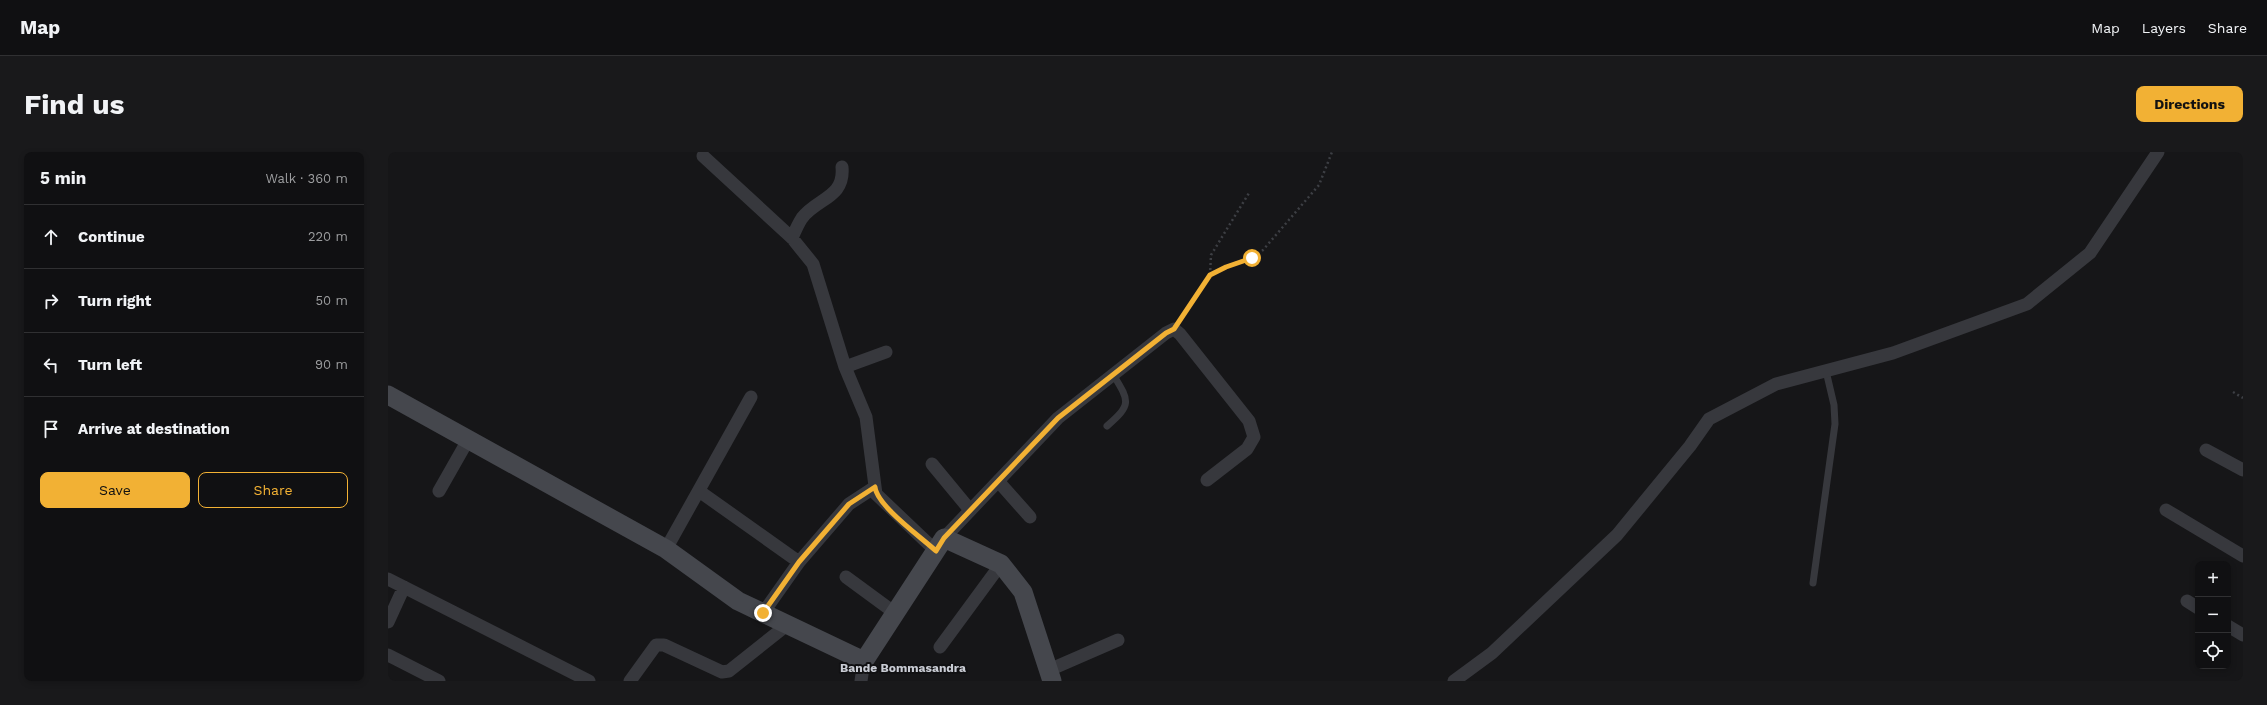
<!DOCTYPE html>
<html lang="en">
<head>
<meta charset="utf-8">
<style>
	:root { --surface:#101012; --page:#19191b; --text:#f1f3f6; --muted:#9c9d9f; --line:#303032; --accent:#f2b134 }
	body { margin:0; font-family:"Work Sans",sans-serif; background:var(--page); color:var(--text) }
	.controls { position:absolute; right:12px; bottom:12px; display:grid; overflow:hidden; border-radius:8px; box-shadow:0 2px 6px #0003 }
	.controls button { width:36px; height:36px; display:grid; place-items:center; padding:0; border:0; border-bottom:1px solid var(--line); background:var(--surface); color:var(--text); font:20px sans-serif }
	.stop { position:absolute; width:12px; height:12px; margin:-9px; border:3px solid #f2b134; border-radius:50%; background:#fff }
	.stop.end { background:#f2b134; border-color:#fff; box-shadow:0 1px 4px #0008 }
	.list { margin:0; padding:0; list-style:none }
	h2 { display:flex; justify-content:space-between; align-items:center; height:52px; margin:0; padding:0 16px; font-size:17px }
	h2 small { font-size:13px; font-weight:400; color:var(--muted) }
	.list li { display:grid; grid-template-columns:26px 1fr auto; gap:12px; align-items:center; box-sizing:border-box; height:64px; padding:0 16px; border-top:1px solid var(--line) }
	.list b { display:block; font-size:15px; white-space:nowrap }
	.list em { font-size:13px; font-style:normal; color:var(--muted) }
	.actions { display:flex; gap:8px; padding:12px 16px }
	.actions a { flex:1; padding:9px 0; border:1px solid var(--accent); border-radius:8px; text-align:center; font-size:14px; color:var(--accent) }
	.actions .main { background:var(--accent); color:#111 }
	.icon { flex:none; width:22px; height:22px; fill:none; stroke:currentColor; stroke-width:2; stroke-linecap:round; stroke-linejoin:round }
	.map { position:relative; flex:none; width:1855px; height:529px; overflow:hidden; border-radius:8px }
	header { display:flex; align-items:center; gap:24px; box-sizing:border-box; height:56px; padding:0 20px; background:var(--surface); border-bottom:1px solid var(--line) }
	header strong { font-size:19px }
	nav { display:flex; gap:22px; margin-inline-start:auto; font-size:14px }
	.intro { display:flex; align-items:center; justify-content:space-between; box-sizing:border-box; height:96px; padding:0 24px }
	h1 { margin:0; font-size:28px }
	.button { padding:10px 18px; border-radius:8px; background:var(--accent); color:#111; font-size:14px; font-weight:700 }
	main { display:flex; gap:24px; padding:0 24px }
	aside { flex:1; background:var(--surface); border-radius:8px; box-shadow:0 2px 6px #0003 }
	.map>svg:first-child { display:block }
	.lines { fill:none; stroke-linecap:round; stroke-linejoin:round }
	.path { stroke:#3d3f44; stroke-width:2.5; stroke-dasharray:2 3; stroke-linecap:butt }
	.lane { stroke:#37383d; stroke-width:7 }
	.street { stroke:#37383d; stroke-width:13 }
	.secondary { stroke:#45474d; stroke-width:19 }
	.route { stroke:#f2b134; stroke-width:5 }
	.labels { text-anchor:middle; stroke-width:4; stroke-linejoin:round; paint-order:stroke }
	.quarter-label { font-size:12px; font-weight:bold; fill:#c9ccd4; stroke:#111113 }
</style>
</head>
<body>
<header>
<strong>Map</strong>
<nav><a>Map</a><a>Layers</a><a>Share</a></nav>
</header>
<div class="intro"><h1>Find us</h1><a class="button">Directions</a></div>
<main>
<aside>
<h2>5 min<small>Walk · 360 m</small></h2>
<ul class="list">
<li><svg class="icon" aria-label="ahead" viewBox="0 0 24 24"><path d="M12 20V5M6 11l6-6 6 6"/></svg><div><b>Continue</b></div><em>220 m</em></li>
<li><svg class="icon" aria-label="right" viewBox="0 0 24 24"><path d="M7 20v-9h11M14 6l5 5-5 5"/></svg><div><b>Turn right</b></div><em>50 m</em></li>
<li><svg class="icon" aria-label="left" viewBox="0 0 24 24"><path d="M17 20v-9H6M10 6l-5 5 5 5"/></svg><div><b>Turn left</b></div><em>90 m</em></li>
<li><svg class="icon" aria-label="arrive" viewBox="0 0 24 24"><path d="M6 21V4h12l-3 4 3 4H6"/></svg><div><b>Arrive at destination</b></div></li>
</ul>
<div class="actions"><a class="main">Save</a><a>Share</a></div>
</aside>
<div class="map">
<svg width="1855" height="529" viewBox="0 0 1855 529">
	<rect width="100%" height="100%" fill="#161618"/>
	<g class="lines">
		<!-- path -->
		<path class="path" d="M822,123l1,-20 38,-62
			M793,167c8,-11 21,-36 30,-44 14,-12 36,-13 52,-25l56,-65 13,-33
			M1845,240l10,6"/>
		<!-- lane -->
		<path class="lane" d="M719,274c24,-21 23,-24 7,-50
			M1425,431l22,-159 -1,-19 -8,-34"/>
		<!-- street -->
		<path class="street" d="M315,4l89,82 21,26 32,103 21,50 10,77 60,57
			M404,86c3,-7 6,-14 10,-20 15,-20 43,-20 40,-51
			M457,215l41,-15
			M1818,298l37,20
			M544,312l38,46
			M610,329l32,36
			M51,339l29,-51
			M311,339l100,71
			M1778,358l77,46
			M556,386l114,-120 108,-85 8,-4 6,5 69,87 5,16 -7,12 -40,31
			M278,397l85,-152
			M458,425l49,36
			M0,427l201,102
			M1799,449l11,7
			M375,461l36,-51 50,-58 26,-17
			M0,470l16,-35
			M1840,474l15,9
			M552,495l61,-83
			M0,503l51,26
			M661,518l69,-30
			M242,529l26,-36h8l58,27 7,-1 58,-46
			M473,529l3,-20
			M1066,529l38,-28 125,-118 73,-89 19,-27 67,-35 117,-31 134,-49 63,-51 68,-101"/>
		<!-- secondary -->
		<path class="secondary" d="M0,243l278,154 72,52 126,60 80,-123 57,26 22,28 29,89"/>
	</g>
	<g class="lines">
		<!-- route -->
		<path class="route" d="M375,461l36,-51 50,-58 26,-17c2,19 46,50 61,64l8,-13 114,-120 108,-85 8,-4 36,-54 16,-8 26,-9"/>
	</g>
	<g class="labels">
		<!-- quarter labels -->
		<g class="quarter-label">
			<text x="515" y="520">Bande Bommasandra</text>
		</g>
	</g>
</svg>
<div class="controls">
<button>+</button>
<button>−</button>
<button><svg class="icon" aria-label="locate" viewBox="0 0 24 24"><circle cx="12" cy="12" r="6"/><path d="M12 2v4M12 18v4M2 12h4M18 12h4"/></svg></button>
</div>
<div class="stop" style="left:864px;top:106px"></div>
<div class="stop end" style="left:375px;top:461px"></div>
</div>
</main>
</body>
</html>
